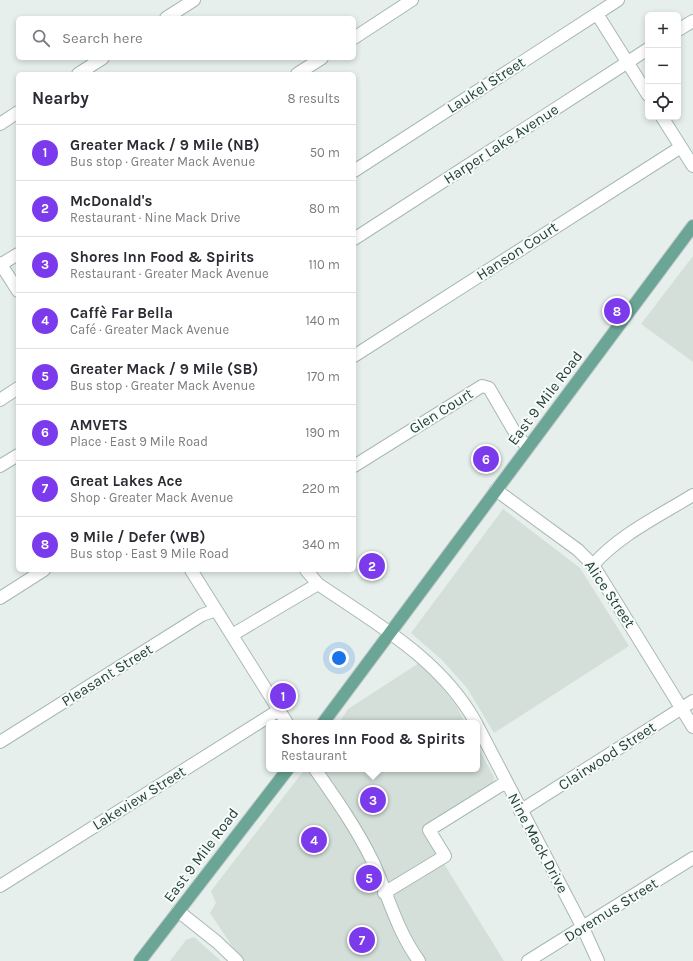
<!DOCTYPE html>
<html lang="en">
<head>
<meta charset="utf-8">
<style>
	:root { --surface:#fff; --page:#f2f2f3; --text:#2b2b33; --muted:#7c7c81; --line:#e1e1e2; --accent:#7c3aed }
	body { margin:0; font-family:Karla,sans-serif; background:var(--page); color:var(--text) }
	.controls { position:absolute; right:12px; top:12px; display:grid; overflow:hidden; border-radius:6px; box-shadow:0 2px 6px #0003 }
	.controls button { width:36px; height:36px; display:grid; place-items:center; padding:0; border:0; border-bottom:1px solid var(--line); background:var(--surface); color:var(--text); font:20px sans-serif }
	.you { position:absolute; left:339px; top:658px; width:14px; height:14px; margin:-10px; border:3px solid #fff; border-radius:50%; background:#1a73e8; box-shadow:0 0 0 6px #1a73e833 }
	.badge { display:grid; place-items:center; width:26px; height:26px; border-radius:50%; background:var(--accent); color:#fff; font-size:13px; font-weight:700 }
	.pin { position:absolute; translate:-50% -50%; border:2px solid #fff; box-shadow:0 1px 4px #0006 }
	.popup { position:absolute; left:266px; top:720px; width:214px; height:52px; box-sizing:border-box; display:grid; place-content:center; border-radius:6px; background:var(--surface); filter:drop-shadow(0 1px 3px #0005); font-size:13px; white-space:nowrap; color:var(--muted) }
	.popup b { font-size:15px; color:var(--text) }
	.popup::after { content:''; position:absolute; left:50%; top:100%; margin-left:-8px; border:8px solid transparent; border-top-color:var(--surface) }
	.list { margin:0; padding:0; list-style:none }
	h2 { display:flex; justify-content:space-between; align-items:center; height:52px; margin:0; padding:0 16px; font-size:17px }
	h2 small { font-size:13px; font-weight:400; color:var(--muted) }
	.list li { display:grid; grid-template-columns:26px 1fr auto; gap:12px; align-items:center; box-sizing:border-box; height:56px; padding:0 16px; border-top:1px solid var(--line) }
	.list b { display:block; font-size:15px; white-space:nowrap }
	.list p { margin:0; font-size:13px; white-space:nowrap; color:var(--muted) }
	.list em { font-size:13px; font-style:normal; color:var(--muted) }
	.icon { flex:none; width:22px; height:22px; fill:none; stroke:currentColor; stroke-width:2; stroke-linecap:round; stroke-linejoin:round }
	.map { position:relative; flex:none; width:693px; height:961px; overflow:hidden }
	.search { position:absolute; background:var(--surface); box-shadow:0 2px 6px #0003; left:16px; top:16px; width:340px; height:44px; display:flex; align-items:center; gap:10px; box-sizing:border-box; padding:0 14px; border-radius:6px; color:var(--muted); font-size:15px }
	.panel { position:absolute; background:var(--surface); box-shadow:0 2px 6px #0003; left:16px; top:72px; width:340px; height:500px; border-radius:6px }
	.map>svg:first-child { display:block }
	.built { fill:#d4dfda }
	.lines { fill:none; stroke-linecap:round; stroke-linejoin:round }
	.minor-casing { stroke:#a8b8b2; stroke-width:14 }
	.major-casing { stroke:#c2cac8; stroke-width:14 }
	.minor { stroke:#fff; stroke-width:12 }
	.major { stroke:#6aa596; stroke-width:12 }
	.labels { text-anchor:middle; stroke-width:4; stroke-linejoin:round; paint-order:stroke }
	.street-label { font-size:15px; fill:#24423a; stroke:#f7fbf9 }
</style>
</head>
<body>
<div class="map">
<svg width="693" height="961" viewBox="0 0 693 961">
	<rect width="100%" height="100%" fill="#e6efeb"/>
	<!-- built -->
	<path class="built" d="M693,256v106l-52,-38z
		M503,509l77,59 49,78 -135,87 -27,-45 -25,-28 -31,-27z
		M419,663l8,7 29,35 9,18h-126l9,-14z
		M477,745l17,32 -1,6 -71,45 82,133h-262l-32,-48 6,-10 -5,-12 94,-122h172z
		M194,937l27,24h-51l16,-21z"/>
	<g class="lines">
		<defs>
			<path id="minor" d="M597,14l51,81
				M166,18l28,-18
				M678,30l15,-9
				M354,38l58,-38
				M78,74l25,-16
				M297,74l25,-16
				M662,117l31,49
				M0,124l18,-12
				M354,171l264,-171
				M354,239l294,-190
				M0,263l18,28
				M0,265l18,-11
				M354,356l327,-209
				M0,400l18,-12
				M0,466l18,-11
				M354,466l128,-80 7,2 28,48 11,11
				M496,490l82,60 15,15 100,162
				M593,565c26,-30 66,-49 100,-70
				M191,570l96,153
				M306,570l12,14c57,39 123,75 158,139
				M0,598l44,-28
				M232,635l86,-51
				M477,725l106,203 15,33
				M0,742l202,-127 14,-5
				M315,769c21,30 42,60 58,93 15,33 24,69 46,99
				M520,811l173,-110
				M0,886l279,-176
				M384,893l61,-37 -16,-26 77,-48
				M178,911l39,31 20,19
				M528,961l165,-103"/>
			<path id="major" d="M323,723l370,-497
				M140,961l148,-192"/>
		</defs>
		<!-- minor casing -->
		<use href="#minor" class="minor-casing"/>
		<!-- major casing -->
		<use href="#major" class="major-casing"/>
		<!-- minor -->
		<use href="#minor" class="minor"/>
		<!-- major -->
		<use href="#major" class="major"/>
	</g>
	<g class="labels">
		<!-- street labels -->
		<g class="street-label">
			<text transform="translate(486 85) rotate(-33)" y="5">Laukel Street</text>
			<text transform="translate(501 144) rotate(-33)" y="5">Harper Lake Avenue</text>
			<text transform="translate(517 251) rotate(-33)" y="5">Hanson Court</text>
			<text transform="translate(545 398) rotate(-53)" y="5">East 9 Mile Road</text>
			<text transform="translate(441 411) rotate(-32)" y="5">Glen Court</text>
			<text transform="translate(610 594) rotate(56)" y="5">Alice Street</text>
			<text transform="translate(107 675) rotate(-32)" y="5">Pleasant Street</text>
			<text transform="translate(607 756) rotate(-33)" y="5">Clairwood Street</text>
			<text transform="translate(139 798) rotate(-32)" y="5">Lakeview Street</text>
			<text transform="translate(538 843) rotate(62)" y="5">Nine Mack Drive</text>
			<text transform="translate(201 855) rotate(-53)" y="5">East 9 Mile Road</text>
			<text transform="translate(611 910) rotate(-32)" y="5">Doremus Street</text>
		</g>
	</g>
</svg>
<div class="controls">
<button>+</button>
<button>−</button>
<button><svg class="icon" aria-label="locate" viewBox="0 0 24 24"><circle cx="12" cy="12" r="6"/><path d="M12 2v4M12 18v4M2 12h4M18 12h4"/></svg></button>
</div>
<div class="you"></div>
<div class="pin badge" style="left:283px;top:696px">1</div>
<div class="pin badge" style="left:372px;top:566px">2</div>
<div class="pin badge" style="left:373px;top:800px">3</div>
<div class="popup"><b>Shores Inn Food &amp; Spirits</b>Restaurant</div>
<div class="pin badge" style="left:314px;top:840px">4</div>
<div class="pin badge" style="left:369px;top:878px">5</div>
<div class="pin badge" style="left:486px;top:459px">6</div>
<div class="pin badge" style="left:362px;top:940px">7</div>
<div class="pin badge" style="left:617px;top:311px">8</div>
<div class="search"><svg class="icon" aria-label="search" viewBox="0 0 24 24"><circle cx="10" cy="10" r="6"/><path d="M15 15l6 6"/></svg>Search here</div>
<section class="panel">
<h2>Nearby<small>8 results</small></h2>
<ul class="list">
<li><span class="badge">1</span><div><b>Greater Mack / 9 Mile (NB)</b><p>Bus stop · Greater Mack Avenue</p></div><em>50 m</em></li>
<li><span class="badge">2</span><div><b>McDonald's</b><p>Restaurant · Nine Mack Drive</p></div><em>80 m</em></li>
<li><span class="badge">3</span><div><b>Shores Inn Food &amp; Spirits</b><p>Restaurant · Greater Mack Avenue</p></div><em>110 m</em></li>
<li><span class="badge">4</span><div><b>Caffè Far Bella</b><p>Café · Greater Mack Avenue</p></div><em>140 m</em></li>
<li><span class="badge">5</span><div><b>Greater Mack / 9 Mile (SB)</b><p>Bus stop · Greater Mack Avenue</p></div><em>170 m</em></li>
<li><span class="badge">6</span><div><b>AMVETS</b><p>Place · East 9 Mile Road</p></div><em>190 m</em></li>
<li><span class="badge">7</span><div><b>Great Lakes Ace</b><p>Shop · Greater Mack Avenue</p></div><em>220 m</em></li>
<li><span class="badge">8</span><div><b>9 Mile / Defer (WB)</b><p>Bus stop · East 9 Mile Road</p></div><em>340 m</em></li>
</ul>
</section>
</div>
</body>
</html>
